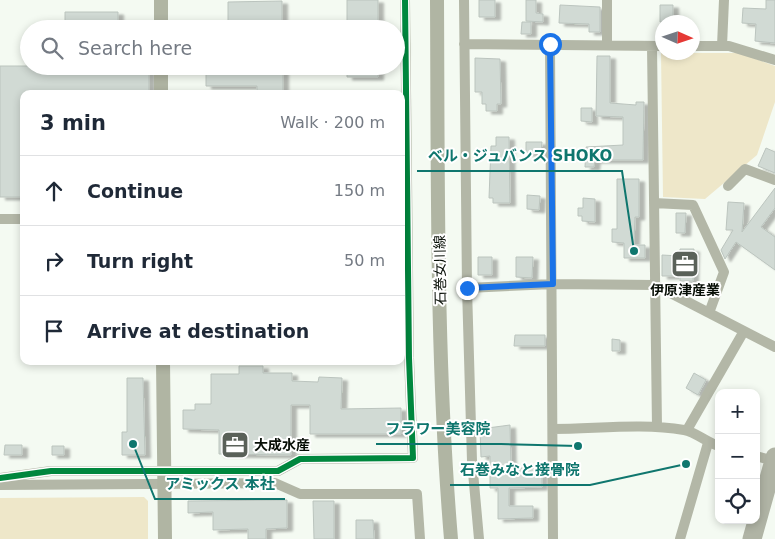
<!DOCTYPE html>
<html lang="en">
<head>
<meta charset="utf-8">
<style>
	:root { --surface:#fff; --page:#f2f2f3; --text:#1f2937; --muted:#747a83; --line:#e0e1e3 }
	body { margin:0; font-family:"DejaVu Sans","Noto Sans JP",sans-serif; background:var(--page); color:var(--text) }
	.controls { position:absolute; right:15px; bottom:15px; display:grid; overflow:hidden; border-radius:10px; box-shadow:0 2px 8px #0003 }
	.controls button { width:45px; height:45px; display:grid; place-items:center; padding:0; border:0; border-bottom:1px solid var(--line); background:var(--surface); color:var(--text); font:25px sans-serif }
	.compass { position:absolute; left:655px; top:15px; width:45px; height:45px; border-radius:50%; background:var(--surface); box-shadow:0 2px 8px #0003; rotate:93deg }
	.stop { position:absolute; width:15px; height:15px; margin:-11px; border:4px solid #1a73e8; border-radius:50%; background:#fff }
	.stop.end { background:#1a73e8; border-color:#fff; box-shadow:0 1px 5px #0008 }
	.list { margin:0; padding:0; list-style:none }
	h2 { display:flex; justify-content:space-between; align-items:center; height:65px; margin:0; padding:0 20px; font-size:21px }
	h2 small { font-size:16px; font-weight:400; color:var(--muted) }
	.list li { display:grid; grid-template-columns:32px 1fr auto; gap:15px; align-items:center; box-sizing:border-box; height:70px; padding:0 20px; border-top:1px solid var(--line) }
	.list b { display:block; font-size:19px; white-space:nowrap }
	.list em { font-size:16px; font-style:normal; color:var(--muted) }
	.icon { flex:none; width:28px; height:28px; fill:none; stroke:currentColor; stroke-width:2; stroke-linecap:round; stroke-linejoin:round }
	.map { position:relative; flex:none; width:775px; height:539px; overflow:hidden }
	.search { position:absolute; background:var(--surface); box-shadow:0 2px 8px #0003; left:20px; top:20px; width:385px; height:55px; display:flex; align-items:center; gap:12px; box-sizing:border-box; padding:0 18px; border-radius:28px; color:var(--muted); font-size:19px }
	.panel { position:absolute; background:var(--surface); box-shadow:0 2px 8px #0003; left:20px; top:90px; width:385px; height:275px; border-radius:10px }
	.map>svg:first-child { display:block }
	.green { fill:#eee7c9 }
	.building { fill:#d1dad4; stroke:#bbc4be; filter:url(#shadow) }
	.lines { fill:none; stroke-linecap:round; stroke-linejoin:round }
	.street { stroke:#b3b7a7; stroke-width:10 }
	.secondary { stroke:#b0b5a3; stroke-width:14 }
	.highway { stroke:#b0b4a5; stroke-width:19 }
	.cycleway-casing { stroke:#fff; stroke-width:9 }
	.cycleway { stroke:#00873e; stroke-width:6 }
	.route { stroke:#1a73e8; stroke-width:6 }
	.labels { text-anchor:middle; stroke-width:4; stroke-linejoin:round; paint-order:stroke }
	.street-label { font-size:14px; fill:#070e06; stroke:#fff }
	.poi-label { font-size:14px; font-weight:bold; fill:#070e06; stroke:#fff }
	.leader { fill:none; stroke:#0f766e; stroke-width:2 }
	.callout-dot { fill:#0f766e; stroke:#fff; stroke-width:2 }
	.callout-label { font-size:15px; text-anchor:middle; font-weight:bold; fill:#0f766e; stroke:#fff; stroke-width:4; stroke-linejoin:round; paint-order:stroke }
</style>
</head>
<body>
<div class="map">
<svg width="775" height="539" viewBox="0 0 775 539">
	<defs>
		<filter id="shadow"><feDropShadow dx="5.5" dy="3" stdDeviation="1" flood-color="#0004"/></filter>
	</defs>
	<rect width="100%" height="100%" fill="#f4faf2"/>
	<!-- green -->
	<path class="green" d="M661,53h79l35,13v36l-18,53 -52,44 -42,-2z
		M144,497l4,4v38h-148v-41z"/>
	<!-- building -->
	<path class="building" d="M347,0h31v29h-31z
		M479,0h16v17h-16z
		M526,0h10v13l7,1v8l-17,-1z
		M766,0h9v43l-20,-2 1,-17 -14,-1 1,-15 23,1z
		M282,1v28h-54v-27z
		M560,5l40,2v25h-11v-8l-30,-1z
		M660,5h13v17h-13z
		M65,12h53v17h-53z
		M522,22h9v12h-10z
		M597,56h13v47l26,2v-3h8l-1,58h-48l-1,7h-9l1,-20 37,-2v-28l-27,-1z
		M475,58l25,1 1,45h-4v7h-11v-7h-4v-12h-7z
		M0,66h149v28h-125v103h-24z
		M347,66h31v11h-31z
		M266,68h17v26h-26v-8h-51v-17z
		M581,108h11v14l-11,-1z
		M496,137h13l1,66h-17v-5h-4l2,-52h5z
		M526,142h16l-1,11h-15z
		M766,148l9,4v21l-17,-7z
		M617,179h22v38h-4l-1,28h11v13h-21v-15l-12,-1v-13h5z
		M775,188v20l-14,19 14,10v33l-39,-28 -11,17 -4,-9 12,-20h-7l2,-28 16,1 -2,29z
		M527,195l13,1 -1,14 -12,-1z
		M583,198l12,1v23l-13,-1v-5h-4v-8h5z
		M676,213h10l-1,20h-9z
		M680,249h14l-1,32h-13v-5h-18v-21l18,1z
		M478,257h14v18h-14z
		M516,257h17l-1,21 -16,-1z
		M515,335h30v11h-31z
		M612,339l8,1v11h-8z
		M239,366h24v7h29v8l26,1 1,-5 23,1 -1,31 60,-1v26h-91v-29h-19v50l-72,-1v-24l-36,-1v-19h12v-6h16v-30h28z
		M694,373l12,7 -8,15 -12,-7z
		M127,378h16l2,77h-23v-23h5z
		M510,425l1,43h31v19l-33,1v18h24v12l-35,1v-31h-8v-32l-9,1 -1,-28z
		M5,445h17v10h-18z
		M52,446h12v9h-12z
		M287,500v28l-21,1v10h-18v-10l-35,1v-18l-25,1v-12z
		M313,501h21v38h-20z
		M356,520h17l1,19h-18z"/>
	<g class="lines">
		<!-- street -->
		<path class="street" d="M464,0l3,288 5,173 7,78
			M464,44l198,2
			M550,44l3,495
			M607,45v-45
			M652,46l5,381
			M692,46h37l46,14
			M722,46l2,-46
			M728,186l17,-17 30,11
			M654,203l39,2 31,67 -15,41
			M0,219h24
			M467,288l86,-4 102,1 120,62
			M553,429c43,0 89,-6 131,1 12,2 23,13 35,16
			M687,430l57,-99
			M756,456l18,5
			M0,478l51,-7h227l22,-12 113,-1 -4,-100 -4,-358
			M0,485l275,-2 25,11h117l3,45
			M680,539l28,-96"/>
		<!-- secondary -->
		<path class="secondary" d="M161,0v29
			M437,0c1,180 -1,360 14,539
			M161,66v28
			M163,361l2,178"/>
		<!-- highway -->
		<path class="highway" d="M752,539l23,-82"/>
		<defs>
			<path id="cycleway" d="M0,478l51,-7h227l22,-12 113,-1 -4,-100 -4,-358"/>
		</defs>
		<!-- cycleway casing -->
		<use href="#cycleway" class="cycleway-casing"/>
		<!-- cycleway -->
		<use href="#cycleway" class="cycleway"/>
	</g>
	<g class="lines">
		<!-- route -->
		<path class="route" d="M467,288l86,-4 -3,-240"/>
	</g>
	<!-- icons -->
	<defs>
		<symbol id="office-square" viewBox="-11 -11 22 22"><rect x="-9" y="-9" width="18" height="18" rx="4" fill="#5a6159" stroke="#fff"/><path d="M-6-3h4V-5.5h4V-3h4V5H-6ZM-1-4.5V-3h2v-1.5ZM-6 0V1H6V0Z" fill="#fff"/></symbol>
	</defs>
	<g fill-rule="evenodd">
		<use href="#office-square" x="669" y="248" width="32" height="32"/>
		<use href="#office-square" x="219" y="429" width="32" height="32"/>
	</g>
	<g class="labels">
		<!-- street labels -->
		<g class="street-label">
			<text transform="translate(440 270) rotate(-91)" y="5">石巻女川線</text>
		</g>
		<!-- poi labels -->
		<g class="poi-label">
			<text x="685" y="295">伊原津産業</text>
			<text x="254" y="450" text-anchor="start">大成水産</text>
		</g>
	</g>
	<!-- callouts -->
	<path class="leader" d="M634 251L622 171H417M578 446L501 444H376M686 464L590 485H450M133 444L155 499H285"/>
	<g class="callout-dot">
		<circle cx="634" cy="251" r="5"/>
		<circle cx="578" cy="446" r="5"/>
		<circle cx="686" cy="464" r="5"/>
		<circle cx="133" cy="444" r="5"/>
	</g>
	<g class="callout-label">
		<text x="520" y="161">ベル・ジュバンス SHOKO</text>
		<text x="438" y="434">フラワー美容院</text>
		<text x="520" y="475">石巻みなと接骨院</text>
		<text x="220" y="489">アミックス 本社</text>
	</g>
</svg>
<div class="controls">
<button>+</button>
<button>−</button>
<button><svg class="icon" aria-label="locate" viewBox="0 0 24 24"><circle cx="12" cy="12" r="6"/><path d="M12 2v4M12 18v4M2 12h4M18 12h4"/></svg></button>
</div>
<svg class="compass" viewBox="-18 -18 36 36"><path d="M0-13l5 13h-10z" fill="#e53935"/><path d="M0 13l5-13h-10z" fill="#747a83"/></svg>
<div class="stop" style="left:550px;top:44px"></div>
<div class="stop end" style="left:467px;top:288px"></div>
<div class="search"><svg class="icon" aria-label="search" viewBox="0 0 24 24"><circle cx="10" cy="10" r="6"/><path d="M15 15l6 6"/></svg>Search here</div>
<section class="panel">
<h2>3 min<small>Walk · 200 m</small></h2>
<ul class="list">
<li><svg class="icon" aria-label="ahead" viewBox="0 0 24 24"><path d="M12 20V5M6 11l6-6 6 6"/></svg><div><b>Continue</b></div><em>150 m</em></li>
<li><svg class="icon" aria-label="right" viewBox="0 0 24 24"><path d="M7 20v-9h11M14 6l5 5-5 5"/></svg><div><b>Turn right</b></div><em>50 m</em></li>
<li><svg class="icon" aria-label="arrive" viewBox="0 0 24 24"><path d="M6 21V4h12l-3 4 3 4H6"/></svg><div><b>Arrive at destination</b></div></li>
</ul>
</section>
</div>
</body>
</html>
